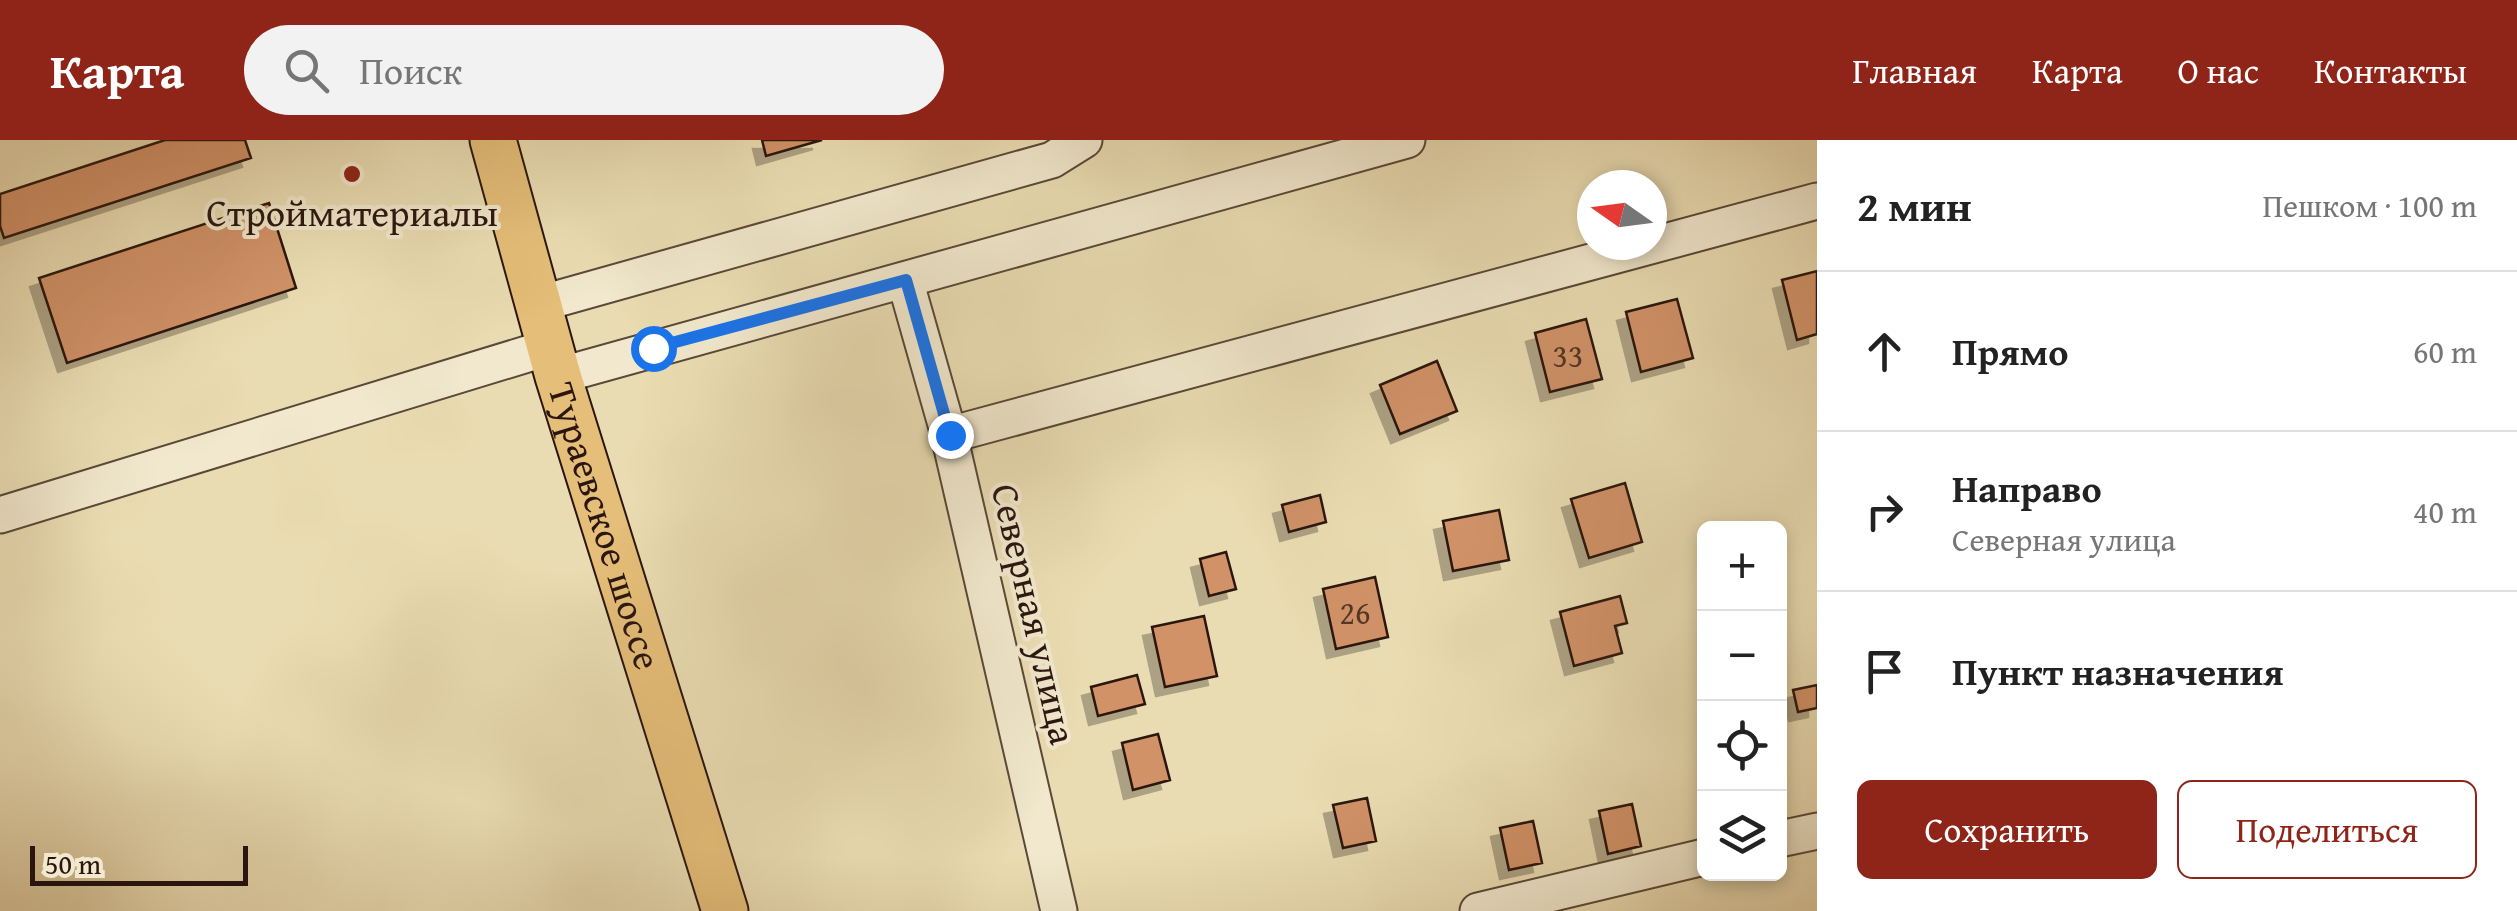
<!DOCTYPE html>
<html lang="ru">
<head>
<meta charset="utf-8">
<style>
	:root { --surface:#fff; --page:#f2f2f2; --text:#222; --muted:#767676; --line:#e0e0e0; --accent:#8f2418 }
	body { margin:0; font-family:"Gentium Book Plus",serif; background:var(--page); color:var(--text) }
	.controls { position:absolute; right:30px; bottom:30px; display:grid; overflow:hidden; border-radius:15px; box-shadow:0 5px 15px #0003 }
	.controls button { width:90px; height:90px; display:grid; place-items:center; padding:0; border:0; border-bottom:2px solid var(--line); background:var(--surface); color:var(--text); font:50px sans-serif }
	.compass { position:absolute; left:1577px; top:30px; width:90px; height:90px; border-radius:50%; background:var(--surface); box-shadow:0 5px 15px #0003; rotate:284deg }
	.scale { position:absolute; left:30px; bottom:25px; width:218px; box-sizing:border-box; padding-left:10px; border:5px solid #2a160f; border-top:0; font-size:28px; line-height:35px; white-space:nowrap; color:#2a160f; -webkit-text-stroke:8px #f1e8cd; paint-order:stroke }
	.stop { position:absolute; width:30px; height:30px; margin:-22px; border:8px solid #1a73e8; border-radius:50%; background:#fff }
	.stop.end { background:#1a73e8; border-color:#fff; box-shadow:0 2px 10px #0008 }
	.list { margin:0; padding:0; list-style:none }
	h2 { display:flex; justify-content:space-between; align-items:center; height:130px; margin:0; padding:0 40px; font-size:42px }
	h2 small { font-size:32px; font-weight:400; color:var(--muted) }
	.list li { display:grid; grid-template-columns:65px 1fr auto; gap:30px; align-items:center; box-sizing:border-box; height:160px; padding:0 40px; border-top:2px solid var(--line) }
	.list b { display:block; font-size:38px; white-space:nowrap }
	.list p { margin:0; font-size:32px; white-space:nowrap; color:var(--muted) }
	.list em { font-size:32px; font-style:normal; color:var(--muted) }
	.actions { display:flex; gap:20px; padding:30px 40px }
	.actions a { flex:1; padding:22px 0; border:2px solid var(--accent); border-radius:15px; text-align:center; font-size:35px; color:var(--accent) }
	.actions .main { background:var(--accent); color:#fff }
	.icon { flex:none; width:55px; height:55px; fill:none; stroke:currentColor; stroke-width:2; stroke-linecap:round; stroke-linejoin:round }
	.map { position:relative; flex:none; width:1817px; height:771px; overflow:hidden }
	header { display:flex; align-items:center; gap:60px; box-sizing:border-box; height:140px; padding:0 50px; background:var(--accent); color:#fff }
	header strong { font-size:48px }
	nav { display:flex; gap:55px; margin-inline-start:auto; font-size:35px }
	.search { width:700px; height:90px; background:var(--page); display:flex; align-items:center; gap:25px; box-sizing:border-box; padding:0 35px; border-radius:55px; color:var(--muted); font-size:38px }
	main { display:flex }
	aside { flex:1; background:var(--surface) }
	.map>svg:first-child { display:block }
	.building { fill:#d19268; stroke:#2a160f; stroke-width:2.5; filter:url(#shadow) }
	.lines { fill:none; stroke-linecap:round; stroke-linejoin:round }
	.minor-casing { stroke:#5a4838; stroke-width:39 }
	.major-casing { stroke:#2a160f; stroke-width:49 }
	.minor { stroke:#f1e8cd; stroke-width:35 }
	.major { stroke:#e5be79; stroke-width:45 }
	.route { stroke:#1a73e8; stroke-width:12 }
	.poi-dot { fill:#8f2418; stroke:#f1e8cd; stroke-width:4 }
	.labels { text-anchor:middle; stroke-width:8; stroke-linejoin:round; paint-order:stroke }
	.number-label { font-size:32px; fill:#543525 }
	.poi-label { font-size:38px; fill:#2a160f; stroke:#f1e8cd }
	.street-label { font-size:38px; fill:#2a160f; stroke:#f1e8cd }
</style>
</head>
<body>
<header>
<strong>Карта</strong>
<div class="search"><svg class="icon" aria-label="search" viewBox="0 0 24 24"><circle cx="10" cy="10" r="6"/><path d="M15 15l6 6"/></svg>Поиск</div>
<nav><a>Главная</a><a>Карта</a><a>О нас</a><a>Контакты</a></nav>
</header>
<main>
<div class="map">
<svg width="1817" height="771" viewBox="0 0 1817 771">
	<defs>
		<filter id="shadow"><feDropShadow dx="-9" dy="9" stdDeviation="0" flood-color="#0004"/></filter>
	</defs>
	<rect width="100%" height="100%" fill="#eadcb2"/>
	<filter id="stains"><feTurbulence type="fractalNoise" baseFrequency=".002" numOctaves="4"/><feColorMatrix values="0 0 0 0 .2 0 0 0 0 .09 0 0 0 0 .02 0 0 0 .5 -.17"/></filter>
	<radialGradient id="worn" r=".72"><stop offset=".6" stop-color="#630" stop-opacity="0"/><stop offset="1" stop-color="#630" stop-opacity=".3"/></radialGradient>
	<!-- building -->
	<path class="building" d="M165,0h80l6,18 -247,80 -4,-12v-32z
		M762,0h60l-56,16z
		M269,63l27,85 -229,75 -28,-85z
		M1817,131v63l-20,6 -15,-60z
		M1677,159l16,59 -52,14 -15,-60z
		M1586,179l16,60 -52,13 -15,-59z
		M1437,221l20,50 -57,23 -20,-49z
		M1625,343l17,59 -53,16 -18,-59z
		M1320,355l6,27 -37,10 -7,-27z
		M1499,370l10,50 -56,11 -10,-50z
		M1226,412l10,37 -27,7 -9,-37z
		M1375,437l13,60 -52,12 -13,-60z
		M1620,456l7,27 -12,3 7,27 -48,13 -14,-54z
		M1204,476l13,60 -52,11 -13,-60z
		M1137,535l8,29 -47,12 -7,-29z
		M1817,545v23l-19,4 -5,-22z
		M1158,594l12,46 -37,10 -11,-47z
		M1367,658l9,43 -33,7 -10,-43z
		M1632,664l9,42 -33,8 -9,-43z
		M1533,681l9,42 -33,7 -9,-42z"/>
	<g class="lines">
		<defs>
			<path id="minor" d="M905,140l44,155 110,476
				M539,164l513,-144 32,-20
				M558,236l849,-236
				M949,295l868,-234
				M0,375l550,-168
				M1780,699l37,-8
				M1478,771l226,-54"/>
			<g id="major">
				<path id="s1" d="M493,0l65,236 167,535"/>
			</g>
		</defs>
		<!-- minor casing -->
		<use href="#minor" class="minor-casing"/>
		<!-- major casing -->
		<use href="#major" class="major-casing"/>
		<!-- minor -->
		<use href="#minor" class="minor"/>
		<!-- major -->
		<use href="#major" class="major"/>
	</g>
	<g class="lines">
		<!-- route -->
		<path class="route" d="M653,208l253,-68 44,155"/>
	</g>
	<!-- markers -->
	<circle class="poi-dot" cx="352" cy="34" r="10"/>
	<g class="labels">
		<!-- number labels -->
		<g class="number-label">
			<text x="1568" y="227">33</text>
			<text x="1355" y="484">26</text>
		</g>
		<!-- poi labels -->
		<g class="poi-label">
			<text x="352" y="86">Стройматериалы</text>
		</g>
		<!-- street labels -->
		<g class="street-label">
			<text dy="13" stroke="none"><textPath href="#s1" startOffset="402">Тураевское шоссе</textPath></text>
			<text transform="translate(1034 474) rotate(77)" y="13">Северная улица</text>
		</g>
	</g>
	<rect width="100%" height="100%" filter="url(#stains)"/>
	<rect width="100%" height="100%" fill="url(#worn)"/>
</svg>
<div class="controls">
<button>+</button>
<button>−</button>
<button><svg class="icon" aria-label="locate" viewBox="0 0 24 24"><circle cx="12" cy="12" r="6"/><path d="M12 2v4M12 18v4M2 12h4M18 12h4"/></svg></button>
<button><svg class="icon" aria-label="layers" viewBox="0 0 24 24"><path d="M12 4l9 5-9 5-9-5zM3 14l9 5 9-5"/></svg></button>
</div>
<svg class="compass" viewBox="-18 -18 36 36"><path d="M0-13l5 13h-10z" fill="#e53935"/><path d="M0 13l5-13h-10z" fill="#767676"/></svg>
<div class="scale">50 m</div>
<div class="stop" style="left:653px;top:208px"></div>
<div class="stop end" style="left:950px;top:295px"></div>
</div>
<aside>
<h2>2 мин<small>Пешком · 100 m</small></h2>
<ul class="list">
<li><svg class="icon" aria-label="ahead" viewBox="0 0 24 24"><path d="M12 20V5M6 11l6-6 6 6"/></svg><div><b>Прямо</b></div><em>60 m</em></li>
<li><svg class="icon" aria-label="right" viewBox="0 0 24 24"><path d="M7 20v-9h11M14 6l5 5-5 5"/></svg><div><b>Направо</b><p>Северная улица</p></div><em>40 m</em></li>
<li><svg class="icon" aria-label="arrive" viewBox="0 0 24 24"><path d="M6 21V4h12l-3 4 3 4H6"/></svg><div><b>Пункт назначения</b></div></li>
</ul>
<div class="actions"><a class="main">Сохранить</a><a>Поделиться</a></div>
</aside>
</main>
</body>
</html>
